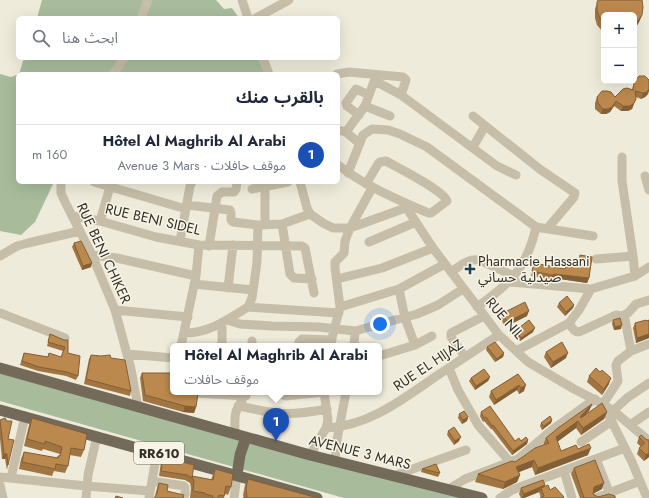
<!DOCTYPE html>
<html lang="ar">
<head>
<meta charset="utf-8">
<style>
	:root { --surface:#fff; --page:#f2f2f3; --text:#1f2937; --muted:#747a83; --line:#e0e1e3; --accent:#213f51 }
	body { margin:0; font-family:Jost,"Noto Sans Arabic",sans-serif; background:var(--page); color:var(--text); direction:rtl }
	.controls { position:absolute; right:12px; top:12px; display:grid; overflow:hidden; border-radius:6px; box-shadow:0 4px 16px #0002 }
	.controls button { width:36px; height:36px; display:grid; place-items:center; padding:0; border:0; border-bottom:1px solid var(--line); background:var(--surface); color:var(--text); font:20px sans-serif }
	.you { position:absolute; left:380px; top:324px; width:14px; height:14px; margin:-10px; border:3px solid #fff; border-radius:50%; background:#1a73e8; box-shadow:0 0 0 6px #1a73e833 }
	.badge { display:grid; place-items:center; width:26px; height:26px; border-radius:50%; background:var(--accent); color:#fff; font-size:13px; font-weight:700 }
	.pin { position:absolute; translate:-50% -33px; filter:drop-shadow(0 1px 2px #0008) }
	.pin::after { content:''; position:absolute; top:21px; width:14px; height:12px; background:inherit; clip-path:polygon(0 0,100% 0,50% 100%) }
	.popup { position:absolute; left:170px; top:343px; width:212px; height:52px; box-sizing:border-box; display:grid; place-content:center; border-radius:6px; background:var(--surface); filter:drop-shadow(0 1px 3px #0005); font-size:13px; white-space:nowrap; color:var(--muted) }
	.popup b { font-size:15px; color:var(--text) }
	.popup::after { content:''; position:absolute; left:50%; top:100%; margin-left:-8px; border:8px solid transparent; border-top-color:var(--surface) }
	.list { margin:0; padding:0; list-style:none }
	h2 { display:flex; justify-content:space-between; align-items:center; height:52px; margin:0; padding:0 16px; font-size:17px }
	h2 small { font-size:13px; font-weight:400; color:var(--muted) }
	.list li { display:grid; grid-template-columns:26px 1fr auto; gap:12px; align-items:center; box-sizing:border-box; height:60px; padding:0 16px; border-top:1px solid var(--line) }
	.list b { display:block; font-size:15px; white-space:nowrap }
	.list p { margin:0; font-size:13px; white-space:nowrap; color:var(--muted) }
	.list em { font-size:13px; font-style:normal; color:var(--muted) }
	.icon { flex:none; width:22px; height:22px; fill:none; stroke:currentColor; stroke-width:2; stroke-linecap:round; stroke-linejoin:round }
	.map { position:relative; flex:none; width:649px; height:498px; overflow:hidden; direction:ltr }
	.search { position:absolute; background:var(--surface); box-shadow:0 4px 16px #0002; left:16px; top:16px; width:324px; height:44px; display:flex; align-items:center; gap:10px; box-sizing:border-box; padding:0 14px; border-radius:6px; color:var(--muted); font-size:15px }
	.panel { position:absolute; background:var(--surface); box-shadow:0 4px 16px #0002; left:16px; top:72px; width:324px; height:112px; border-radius:6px; direction:rtl }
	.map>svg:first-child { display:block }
	.green { fill:#a8bc9c }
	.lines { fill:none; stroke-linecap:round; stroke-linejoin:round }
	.minor { stroke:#c6bea8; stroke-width:9 }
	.major { stroke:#746a5a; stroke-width:11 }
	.wall { fill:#a17542 }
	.shaded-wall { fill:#835f36 }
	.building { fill:#bb884d; stroke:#835f36 }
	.poi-dot { fill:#213f51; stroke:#f7f4e6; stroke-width:1.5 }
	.labels { text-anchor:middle; stroke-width:3; stroke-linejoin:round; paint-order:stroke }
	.shield { fill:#f7f4e6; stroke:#6e6a60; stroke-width:1 }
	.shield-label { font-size:13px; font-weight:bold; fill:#332f27 }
	.street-label { font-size:14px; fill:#332f27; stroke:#f7f4e6 }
	.poi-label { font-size:14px; fill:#332f27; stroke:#f7f4e6; text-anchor:start }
</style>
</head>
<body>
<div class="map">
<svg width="649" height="498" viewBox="0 0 649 498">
	<rect width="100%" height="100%" fill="#efebda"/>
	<!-- green -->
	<path class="green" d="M42,0h174l8,9 8,-1 7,10h-202z
		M24,58h234l7,16h-247v108h36l-19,40 -14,13 -21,-4v-157l11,3 8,-3z
		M0,373l471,125h-127l-344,-97z"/>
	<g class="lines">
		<!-- minor -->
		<path class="minor" d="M242,0l6,18
			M141,18l7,-18
			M256,18l33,-18
			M263,58l6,16
			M113,74l11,-16
			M337,74l12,-2 54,5 3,3 -5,15
			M375,81l26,14 96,71 19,9
			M365,106l25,10
			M359,115l-12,-9 -1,-3 10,-14 13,6
			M473,116l68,54 34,23 -1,4 -27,32
			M338,130l8,2 13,11
			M346,132l19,-26 11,-30
			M473,147l12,-21
			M622,157v24l11,75
			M338,165c27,21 58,34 90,48h3l16,-12c-4,-11 -49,-33 -61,-40l-6,1 -2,2 -12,20
			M348,173l15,-38 9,-6 16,1 12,4 27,13 109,80 57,9
			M645,176l4,14
			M61,182v11l4,9 27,53 23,55 16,59 7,38
			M94,182l92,27
			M300,182l7,26 3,6 13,9 10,5h17l61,-22
			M252,189l36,-7
			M187,205l43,5 1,3v7l2,2 25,3 24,-1 28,-10
			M406,207l27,41 66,87 29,27 46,27 29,15 13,9 33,28
			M72,216l28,5 56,16 43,8 103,1 3,2 9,45
			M100,221l10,-34
			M282,224l8,50 4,4 18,1
			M265,225v-39
			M180,241l10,-55 2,-4
			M369,242l47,-20
			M209,246l8,-50 5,-4h12l2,-3 1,-7
			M92,255l25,3 79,18
			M0,256l17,-10 11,-3 52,-12
			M596,259l37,-3 2,20
			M451,272c9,-6 17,-14 28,-12l35,16
			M337,279l45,-11 51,-20
			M510,282l81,7 44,-13 14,-9
			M194,284l59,6
			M228,288l5,-43
			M399,289l6,29 10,27
			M248,307l91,6
			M340,307l59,-18 46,-25
			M477,307c33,-23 50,-39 59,-80
			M115,310l73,7
			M0,313l65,25
			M622,316l3,3 6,32
			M227,320l13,4 32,2 47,1 36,4 62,-17 21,-9 25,-16
			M569,323c3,4 4,9 10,9l37,-17 6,1 6,-3 8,-9 13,-4
			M184,333c25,0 43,-13 64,-26l4,-9 5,-36 1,-37
			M181,346l15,-70 3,-31
			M222,346v-23
			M252,346v-5
			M298,346l1,-4 3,-3 30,1
			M330,346l10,-39 -5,-39v-6l9,-9 1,-12 5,-13 22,-40
			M354,346l1,-15
			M516,351l53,-28 10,-13 12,-21
			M127,354l46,4
			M379,356l36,-11 17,-9
			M465,357l-14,-20v-4l33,-17
			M449,368l9,22 20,35 33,38
			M282,392l1,3 3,1 38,-4
			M195,393l51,3
			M238,406c13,2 26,6 40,7 16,2 33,-1 49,-4
			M613,411l14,-13 22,-15
			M630,425l19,-13
			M326,428c42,-2 76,-28 109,-51 21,-14 42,-28 64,-42
			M235,434c0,-13 -2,-23 7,-33
			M581,442l31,-21
			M310,455l16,-27 2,-8 -4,-28
			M596,459l15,38
			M335,461l2,-21 9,-48
			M564,471l8,27
			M393,476l73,-26
			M0,477l86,9 64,5
			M11,478l14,-62
			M152,481l32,5 1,2v7
			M0,485l3,13
			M449,489l16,-10 53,-20 34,-29 43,-31
			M86,498l2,-23 9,-39
			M149,498l8,-46
			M234,498l3,-23
			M500,498l12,-8 113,-42
			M596,498l44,-17
			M647,498l-15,-36 -29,-58 15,-23 -2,-16 2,-4 13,-10 18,-7"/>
		<!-- major -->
		<path class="major" d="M0,368l310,87 172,43
			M0,410l317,88
			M237,475l3,-20 6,-18"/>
	</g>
	<!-- wall -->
	<path class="wall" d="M598,0l44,15 -3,7 -4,7 -31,-14v17h-1l-6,-7 -2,-7v-9z
		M649,80v11l-1,3 -3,3 -4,2 -5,-2 -4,12 -4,2h-7l-7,-5 -4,6 -4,2h-5l-6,-5v-6l2,-6h18l17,-7 2,-8z
		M74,243l17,24 -9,3 -10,-23z
		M580,255l9,23 -2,5 -34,-5 -1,2 -3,-1 -18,-3 3,-13 31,6 1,-3 4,1 1,-4 7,2z
		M559,303l15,2 -1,3 -8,8 -8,-9z
		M503,313l24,3 -22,11 -4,-8z
		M613,320l8,9 -7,1 -2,-6z
		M649,320v18l-13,5 -3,-15 2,-5z
		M516,330l17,2 -13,9 -6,-7z
		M50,334l14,6 4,13 10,23 -2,4 -10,-4 -28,-5 -18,-6 4,-12 23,4h14l2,-6 -16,-5z
		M487,347l17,6 -1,4 -8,5 -9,-12z
		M546,352l20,6 -15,10 -7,-11z
		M91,355l20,3 20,33 -1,5 -46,-12 5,-25z
		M142,373l54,34 -2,6 -11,-1 -40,-11 -3,-23z
		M518,374l6,17 -5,3 -2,-4 -23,15 -5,-8 2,-6z
		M589,376l20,8 -7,11 -15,-13z
		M490,377l-2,4 -13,9 -6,-9 2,-3z
		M592,404l-3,7 -4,4 22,-3 -3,7 -23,16 -5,-7 -19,14 4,9 17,-2 10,6 -53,20 -3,-8 -13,5 1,3 -3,7 -14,7 -28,-7 3,-8 37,-12 28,-17 3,-7z
		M481,412l34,29h6l7,-1 -1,4 -15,11 -20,-26h-1l-7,-8 -1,1 -3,-6z
		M459,414l9,3 -1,4 -5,3 -4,-6z
		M32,418l52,32 -3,7 -11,-2 -2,11 -3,7 -11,-2 -2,5 -33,-7 2,-10 3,-7 33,6 1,-2h1l1,-2 -17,-5 -1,2 -18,-5 5,-21z
		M552,420l-1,3 -9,7 -2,-4 1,-3z
		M0,421l8,18v26l-1,5 -2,-11h-3l-2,-20z
		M448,431l11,10 -5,4 -7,-10z
		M639,437l10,3v17l-5,4 -7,-7 2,-6 2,-1 -4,-4z
		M163,457l29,19 19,4 4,-11 16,18 -3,8 -3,-1 -1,4h-34l1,-10 -1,-5 -5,-3 -26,-4 2,-14z
		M574,468l28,21 -9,5 5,3 17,1h-35l-9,-24z
		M422,469l18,4 -2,4 -17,-5z
		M248,479l70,19h-74l-1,-3 2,-10z
		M159,483l8,8 -12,5 2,-8z
		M545,485l-1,1 6,4 14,7 -23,1 -2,-6 -15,6h-3l-2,-4 2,-6z"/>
	<!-- shaded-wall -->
	<path class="shaded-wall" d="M642,15l-3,7 -5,8v-6z
		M649,89l-1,5 -3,3 -4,2 2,-6z
		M636,99l-4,10 -4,2h-7l2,-5z
		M616,101l-2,5 -4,6 -4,2h-5l2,-5z
		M92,263l-1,4 -9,3 1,-4z
		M554,274l35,4 -2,5 -34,-5 -1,2 -3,-1 2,-4z
		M574,305l-1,3 -8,8 1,-4z
		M529,311l-2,5 -22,11 2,-5z
		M622,325l-1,4 -7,1 1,-3z
		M535,328l-2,4 -13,9 1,-3z
		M649,334v4l-13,5 1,-5z
		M504,353l-1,4 -8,5 2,-3z
		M568,353l-2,5 -15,10 2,-6z
		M490,377l-2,4 -13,9 1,-4z
		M611,378l-2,6 -7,11 2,-6z
		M519,385l-2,5 -23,15 2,-5z
		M526,385l-2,6 -5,3 2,-6z
		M592,404l-3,7 -10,11 -1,-1 -2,7 -23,17 3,-8 24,-20z
		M185,406l11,1 -2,6 -11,-1z
		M607,412l-3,7 -23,16 2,-7z
		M468,417l-1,4 -5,3 1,-4z
		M552,420l-1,3 -9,7 2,-4z
		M461,437l-2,4 -5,4 1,-4z
		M528,440l-1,4 -15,11 1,-4z
		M591,448l-3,7 -53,20 3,-7z
		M649,453v4l-5,4 2,-6z
		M4,454h3l-2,5h-3z
		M534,460l-2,7 -18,7 2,-7z
		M520,475l-3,7 -14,7 2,-7z
		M604,483l-2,6 -10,5 2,-7z
		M545,485l-2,5 -2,-2 -2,4 -15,6h-2l2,-4z"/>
	<!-- building -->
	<path class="building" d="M598,0h44l1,7 -1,8 -4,6 -4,3v-9h-30v8l-4,-5 -3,-7v-9z
		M639,76h6l4,4v9l-2,3 -4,1 -8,-2 1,8 -2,4 -4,3h-7l-7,-5 -4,6 -4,2h-5l-5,-6 -1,-6 5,-6h5l4,1 4,5 8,-8 4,-1 6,2 1,-8z
		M81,241l11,22 -9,3 -9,-23z
		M580,255l12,2 -3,21 -35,-4v1h-3l-19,-4 2,-8 31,6 1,-3 4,1 1,-4 8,2z
		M567,296l7,9 -8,7 -7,-9z
		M525,302l4,9 -22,11 -4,-9z
		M620,318l2,7 -7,2 -2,-7z
		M529,320l6,8 -14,10 -5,-8z
		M646,320l1,1 2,-1v14l-12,4 -2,-15z
		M50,334l14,6h4v13l12,3 -2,20 -11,-4 -28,-5 -17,-6 2,-8 24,4 1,-4 12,4 4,-10 -17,-5z
		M495,342l9,11 -7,6 -10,-12z
		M562,342l6,11 -15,9 -7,-10z
		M91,355l10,1 9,-1 1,3 14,2 6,31 -45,-12z
		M596,368l4,4 2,-2 9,8 -7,11 -15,-13z
		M484,369l6,8 -14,9 -5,-8z
		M142,373h31v19h22l3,1 -2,14 -11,-1 -40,-11z
		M518,374l8,11 -5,3 -2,-3 -23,15 -5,-9z
		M602,403l5,9 -24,16 -5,-7 -22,16 5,14 15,-6 2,4 11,-5 2,4 -53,20 -4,-8 -18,7 4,8 -15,7 -27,-8 34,-13 3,1 9,-6 11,-8 14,-5 -3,-5 12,-10 34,-24 -12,13 1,1z
		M490,406l25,35 4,-3 2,3 5,-4 2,3 -15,11 -20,-26 -1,1 -6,-9 -2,1 -3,-6z
		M464,411l4,6 -5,3 -4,-6z
		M550,416l2,4 -8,6 -3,-3z
		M5,418l2,3h5l-4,18 6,1 -6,25 -1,-11h-3l-4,-34z
		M32,418l55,16 -3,16 -13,-2 -3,18 -12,-2 -1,5 -33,-7 2,-10 34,6v-2h2l2,-9 -17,-6v3l-18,-5z
		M454,427l7,10 -6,4 -7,-10z
		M641,435l6,5h2v13l-3,2 -7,-7 6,-5 -6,-6z
		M163,457l31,8 -2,13 -5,-3 -26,-4z
		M595,460l9,23 -10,4 -1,7 5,3 11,-3 6,2v2h-31l-10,-30z
		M436,464l4,9 -18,-4z
		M215,469l18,5 -2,13 -5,-1 -2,10 -5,-1 -1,3h-6l1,-2 -8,-2v-1l-12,-2 1,-10 -2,-5 21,4z
		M248,479l70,19h-75l4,-1 -1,-9z
		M543,480l2,5 -21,9 -3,-6z
		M159,483l9,2 -1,6 17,4 -1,3h-29l3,-4z
		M548,485l2,5 5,-3 9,10 -1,1h-23l4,-2 -3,-8z
		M116,496l7,2h-8z"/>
	<!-- markers -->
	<path class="poi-dot" d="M468 263h4v4h4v4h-4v4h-4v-4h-4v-4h4z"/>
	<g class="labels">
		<!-- shield labels -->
		<rect class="shield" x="134" y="442" width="50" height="22" rx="3"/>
		<g class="shield-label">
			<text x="159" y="458">RR610</text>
		</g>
		<!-- street labels -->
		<g class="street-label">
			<text transform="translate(153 219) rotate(13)" y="5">RUE BENI SIDEL</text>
			<text transform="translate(104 253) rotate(65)" y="5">RUE BENI CHIKER</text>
			<text transform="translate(505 318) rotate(49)" y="5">RUE NIL</text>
			<text transform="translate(428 365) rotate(-34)" y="5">RUE EL HIJAZ</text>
			<text transform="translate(360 452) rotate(14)" y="5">AVENUE 3 MARS</text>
		</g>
		<!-- poi labels -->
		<g class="poi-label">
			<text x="478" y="266">Pharmacie Hassani<tspan x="478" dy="16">صيدلية حساني</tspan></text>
		</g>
	</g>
</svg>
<div class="controls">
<button>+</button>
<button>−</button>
</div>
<div class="you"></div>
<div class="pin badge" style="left:276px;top:441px;background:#1a4fb4">1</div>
<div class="popup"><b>Hôtel Al Maghrib Al Arabi</b>موقف حافلات</div>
<div class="search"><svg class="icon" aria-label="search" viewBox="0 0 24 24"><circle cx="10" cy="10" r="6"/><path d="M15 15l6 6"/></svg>ابحث هنا</div>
<section class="panel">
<h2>بالقرب منك<small></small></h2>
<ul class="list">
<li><span class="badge" style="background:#1a4fb4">1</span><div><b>Hôtel Al Maghrib Al Arabi</b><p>موقف حافلات · Avenue 3 Mars</p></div><em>160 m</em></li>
</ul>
</section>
</div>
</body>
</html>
